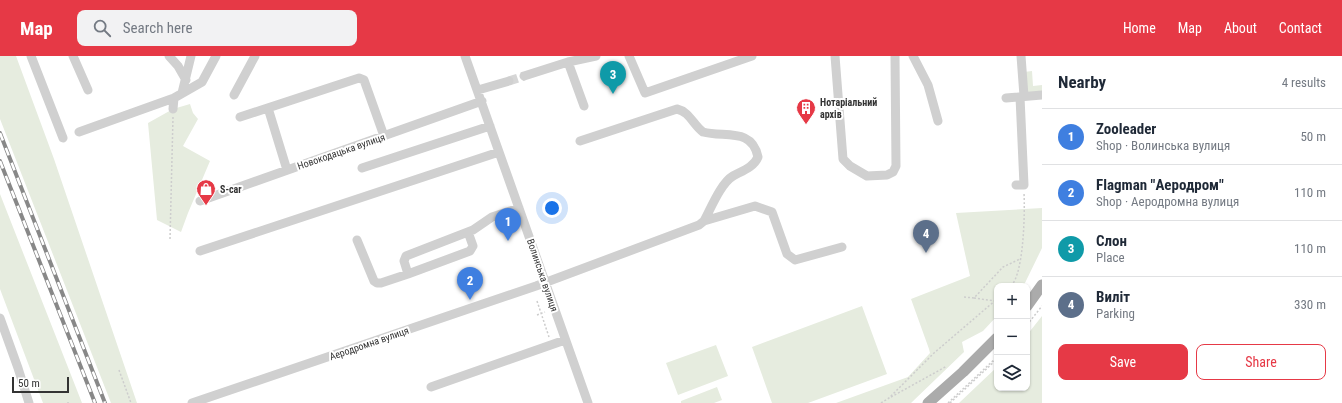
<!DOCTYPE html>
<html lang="en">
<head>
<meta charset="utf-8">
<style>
	:root { --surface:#fff; --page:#f2f2f3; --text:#1f2937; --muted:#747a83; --line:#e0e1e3; --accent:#e63946 }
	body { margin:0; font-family:"Roboto Condensed",sans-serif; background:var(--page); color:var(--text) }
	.controls { position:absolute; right:12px; bottom:12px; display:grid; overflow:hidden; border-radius:8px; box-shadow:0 1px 3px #0004 }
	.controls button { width:36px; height:36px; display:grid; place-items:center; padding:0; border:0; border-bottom:1px solid var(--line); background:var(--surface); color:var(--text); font:20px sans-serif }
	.scale { position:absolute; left:12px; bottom:10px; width:57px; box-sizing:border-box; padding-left:4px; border:2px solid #333; border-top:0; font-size:11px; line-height:14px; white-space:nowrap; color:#333; -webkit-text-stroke:3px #fff; paint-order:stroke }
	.you { position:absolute; left:552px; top:152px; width:14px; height:14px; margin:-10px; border:3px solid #fff; border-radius:50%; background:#1a73e8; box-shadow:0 0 0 6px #1a73e833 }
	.badge { display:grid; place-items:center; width:26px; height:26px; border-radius:50%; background:var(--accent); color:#fff; font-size:13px; font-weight:700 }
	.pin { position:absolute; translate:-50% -33px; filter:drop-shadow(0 1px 2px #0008) }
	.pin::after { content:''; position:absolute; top:21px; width:14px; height:12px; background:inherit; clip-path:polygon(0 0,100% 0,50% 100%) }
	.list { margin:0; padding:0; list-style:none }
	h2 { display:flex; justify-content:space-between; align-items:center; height:52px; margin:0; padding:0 16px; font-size:17px }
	h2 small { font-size:13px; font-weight:400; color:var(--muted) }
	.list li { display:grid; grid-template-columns:26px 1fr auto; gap:12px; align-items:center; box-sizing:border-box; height:56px; padding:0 16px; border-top:1px solid var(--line) }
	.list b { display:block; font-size:15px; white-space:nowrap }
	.list p { margin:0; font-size:13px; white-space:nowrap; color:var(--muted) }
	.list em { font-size:13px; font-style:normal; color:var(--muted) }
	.actions { display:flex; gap:8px; padding:12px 16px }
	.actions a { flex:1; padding:9px 0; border:1px solid var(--accent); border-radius:8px; text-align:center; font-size:14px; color:var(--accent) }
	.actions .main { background:var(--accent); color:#fff }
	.icon { flex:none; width:22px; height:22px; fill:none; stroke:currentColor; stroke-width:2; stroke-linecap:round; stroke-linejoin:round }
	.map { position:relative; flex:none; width:1042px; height:347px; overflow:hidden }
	header { display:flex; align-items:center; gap:24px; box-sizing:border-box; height:56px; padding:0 20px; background:var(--accent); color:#fff }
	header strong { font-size:19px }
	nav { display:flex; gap:22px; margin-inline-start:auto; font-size:14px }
	.search { width:280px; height:36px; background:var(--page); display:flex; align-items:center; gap:10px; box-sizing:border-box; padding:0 14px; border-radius:8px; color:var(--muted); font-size:15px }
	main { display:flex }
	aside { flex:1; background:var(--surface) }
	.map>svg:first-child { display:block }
	.green { fill:#e6ecdf }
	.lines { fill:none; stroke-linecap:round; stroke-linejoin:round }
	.minor-tunnel { stroke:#d6d6d6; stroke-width:9; stroke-dasharray:9 4.5; stroke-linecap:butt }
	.path { stroke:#cdcdcd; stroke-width:1.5; stroke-dasharray:2 2; stroke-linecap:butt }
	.minor { stroke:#d0d0d0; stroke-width:9 }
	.major { stroke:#ababab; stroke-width:11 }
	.rail-casing { stroke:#888; stroke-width:4 }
	.rail { stroke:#fff; stroke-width:2.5; stroke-dasharray:8; stroke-linecap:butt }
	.labels { text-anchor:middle; stroke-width:4; stroke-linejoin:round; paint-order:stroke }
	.poi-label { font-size:10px; font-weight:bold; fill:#333; stroke:#fff; text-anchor:start }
	.street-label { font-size:10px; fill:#333; stroke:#fff }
</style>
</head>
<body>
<header>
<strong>Map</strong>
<div class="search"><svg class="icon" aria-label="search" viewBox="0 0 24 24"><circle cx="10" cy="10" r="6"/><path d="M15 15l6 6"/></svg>Search here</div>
<nav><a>Home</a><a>Map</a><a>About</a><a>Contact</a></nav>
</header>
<main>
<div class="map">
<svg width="1042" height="347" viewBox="0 0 1042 347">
	<rect width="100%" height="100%" fill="#fff"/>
	<!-- green -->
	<path class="green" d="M0,0h16l38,103 83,244h-26l-111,-284z
		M1032,15l1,15 9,-1v8l-16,1 -2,-22z
		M190,48l3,9 5,6 -15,27 27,15 -22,52 -7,19 -24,-12 -9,-97 25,-14z
		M0,138l82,209h-39l-43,-114z
		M1042,152v40l-18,37 -1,1h-26v30l-14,15 -21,11 2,10 -53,51h-75l72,-26 22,-24 -1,-4 -18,-50 59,-23 -14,-63z
		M862,250l25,68 -79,29h-36l-20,-56z
		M1042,260v87h-83l38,-36v21h30v-53z
		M716,289l12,31 -50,19 -12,-32z
		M717,331l5,13 -8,3h-33v-2z"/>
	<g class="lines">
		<!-- minor-tunnel -->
		<path class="minor-tunnel" d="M509,25l15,-5"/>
		<!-- path -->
		<path class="path" d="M170,183l3,-122
			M1011,230c13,-13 14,-74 13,-93
			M964,241l10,1 29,-31 17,-8
			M974,242l21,3 2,4
			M537,245l12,36
			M537,259l8,-3
			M1027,269l15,-19
			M119,314l12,33
			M891,341l56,-31
			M68,347v-1
			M881,347l8,-5 45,-45 63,-54
			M948,347l49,-46
			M950,347l47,-44"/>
		<!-- minor -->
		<path class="minor" d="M31,0l32,82
			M73,0l15,34
			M169,0l9,10 8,14
			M465,0l123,347
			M629,0l16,37 107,-37
			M835,0l8,103 7,7 17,10 20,-1 6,-3 3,-6 -1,-110
			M913,0l15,29 10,36
			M1021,0l3,40
			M568,6l28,-6
			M524,20l44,-14 16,44
			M478,34l31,-9
			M182,37l9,-37
			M234,39l21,-39
			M1006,42l36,-3
			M268,52l19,62
			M173,53l1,-11 28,-16 14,-26
			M240,61l119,-39 5,2 20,56
			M79,76l95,-34
			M362,112l128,-42
			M1016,129h8l-4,-88
			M200,145l282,-100
			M704,165l51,-15 17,6 15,42 8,6 47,-13
			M357,184l17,41 3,2h4l27,-9 62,-23 3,-5 -5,-14
			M200,195l299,-99
			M408,218l-4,-13 2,-5 67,-26 19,-13 27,-9
			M0,262l18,50 11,35
			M431,331l134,-47
			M192,347l344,-117 163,-61 5,-4c7,-13 17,-38 29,-45 9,-5 21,-9 25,-19 -6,-30 -34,-19 -55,-25 -10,-7 -13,-20 -26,-23l-97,32"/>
		<!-- major -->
		<path class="major" d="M1027,250l15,-21
			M928,347l35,-31 34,-34"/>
		<defs>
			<path id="rail" d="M0,77l105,270
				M0,105l95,242"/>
		</defs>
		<!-- rail casing -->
		<use href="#rail" class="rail-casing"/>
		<!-- rail -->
		<use href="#rail" class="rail"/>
	</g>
	<!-- icons -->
	<defs>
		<symbol id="building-pin" viewBox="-11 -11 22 30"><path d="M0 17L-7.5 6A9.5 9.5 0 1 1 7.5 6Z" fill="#e63946" stroke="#fff"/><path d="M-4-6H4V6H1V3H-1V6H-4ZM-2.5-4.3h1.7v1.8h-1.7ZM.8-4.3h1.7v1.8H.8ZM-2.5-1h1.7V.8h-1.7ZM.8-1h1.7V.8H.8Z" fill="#fff"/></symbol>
		<symbol id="shop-pin" viewBox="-11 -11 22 30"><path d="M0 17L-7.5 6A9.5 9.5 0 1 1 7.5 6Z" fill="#e63946" stroke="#fff"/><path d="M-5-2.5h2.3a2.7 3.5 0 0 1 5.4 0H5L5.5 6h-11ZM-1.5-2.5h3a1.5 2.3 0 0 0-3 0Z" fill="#fff"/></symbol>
	</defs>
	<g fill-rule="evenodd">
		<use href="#building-pin" x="795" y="41" width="22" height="30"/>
		<use href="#shop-pin" x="195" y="122" width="22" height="30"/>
	</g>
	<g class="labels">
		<!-- poi labels -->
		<g class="poi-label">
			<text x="820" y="50">Нотаріальний<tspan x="820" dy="12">архів</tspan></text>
			<text x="220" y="137">S-car</text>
		</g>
		<!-- street labels -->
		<g class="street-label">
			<text transform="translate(341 95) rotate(-19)" y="4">Новокодацька вулиця</text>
			<text transform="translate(543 219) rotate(71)" y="4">Волинська вулиця</text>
			<text transform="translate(369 287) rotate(-19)" y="4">Аеродромна вулиця</text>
		</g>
	</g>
</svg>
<div class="controls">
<button>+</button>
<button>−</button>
<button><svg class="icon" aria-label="layers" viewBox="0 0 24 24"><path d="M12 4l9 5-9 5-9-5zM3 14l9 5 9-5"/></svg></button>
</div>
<div class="scale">50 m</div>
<div class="you"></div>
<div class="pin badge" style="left:508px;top:185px;background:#3f7fe0">1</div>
<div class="pin badge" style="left:470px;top:244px;background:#3f7fe0">2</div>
<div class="pin badge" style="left:613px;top:38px;background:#0f9aa8">3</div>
<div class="pin badge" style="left:926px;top:197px;background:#5c6f8a">4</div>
</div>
<aside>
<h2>Nearby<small>4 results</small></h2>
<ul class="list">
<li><span class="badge" style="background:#3f7fe0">1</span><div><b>Zooleader</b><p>Shop · Волинська вулиця</p></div><em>50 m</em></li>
<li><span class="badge" style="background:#3f7fe0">2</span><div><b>Flagman &quot;Аеродром&quot;</b><p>Shop · Аеродромна вулиця</p></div><em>110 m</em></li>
<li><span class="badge" style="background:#0f9aa8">3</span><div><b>Слон</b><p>Place</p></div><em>110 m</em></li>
<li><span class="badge" style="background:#5c6f8a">4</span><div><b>Виліт</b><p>Parking</p></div><em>330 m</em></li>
</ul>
<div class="actions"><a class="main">Save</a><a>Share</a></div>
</aside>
</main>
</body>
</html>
